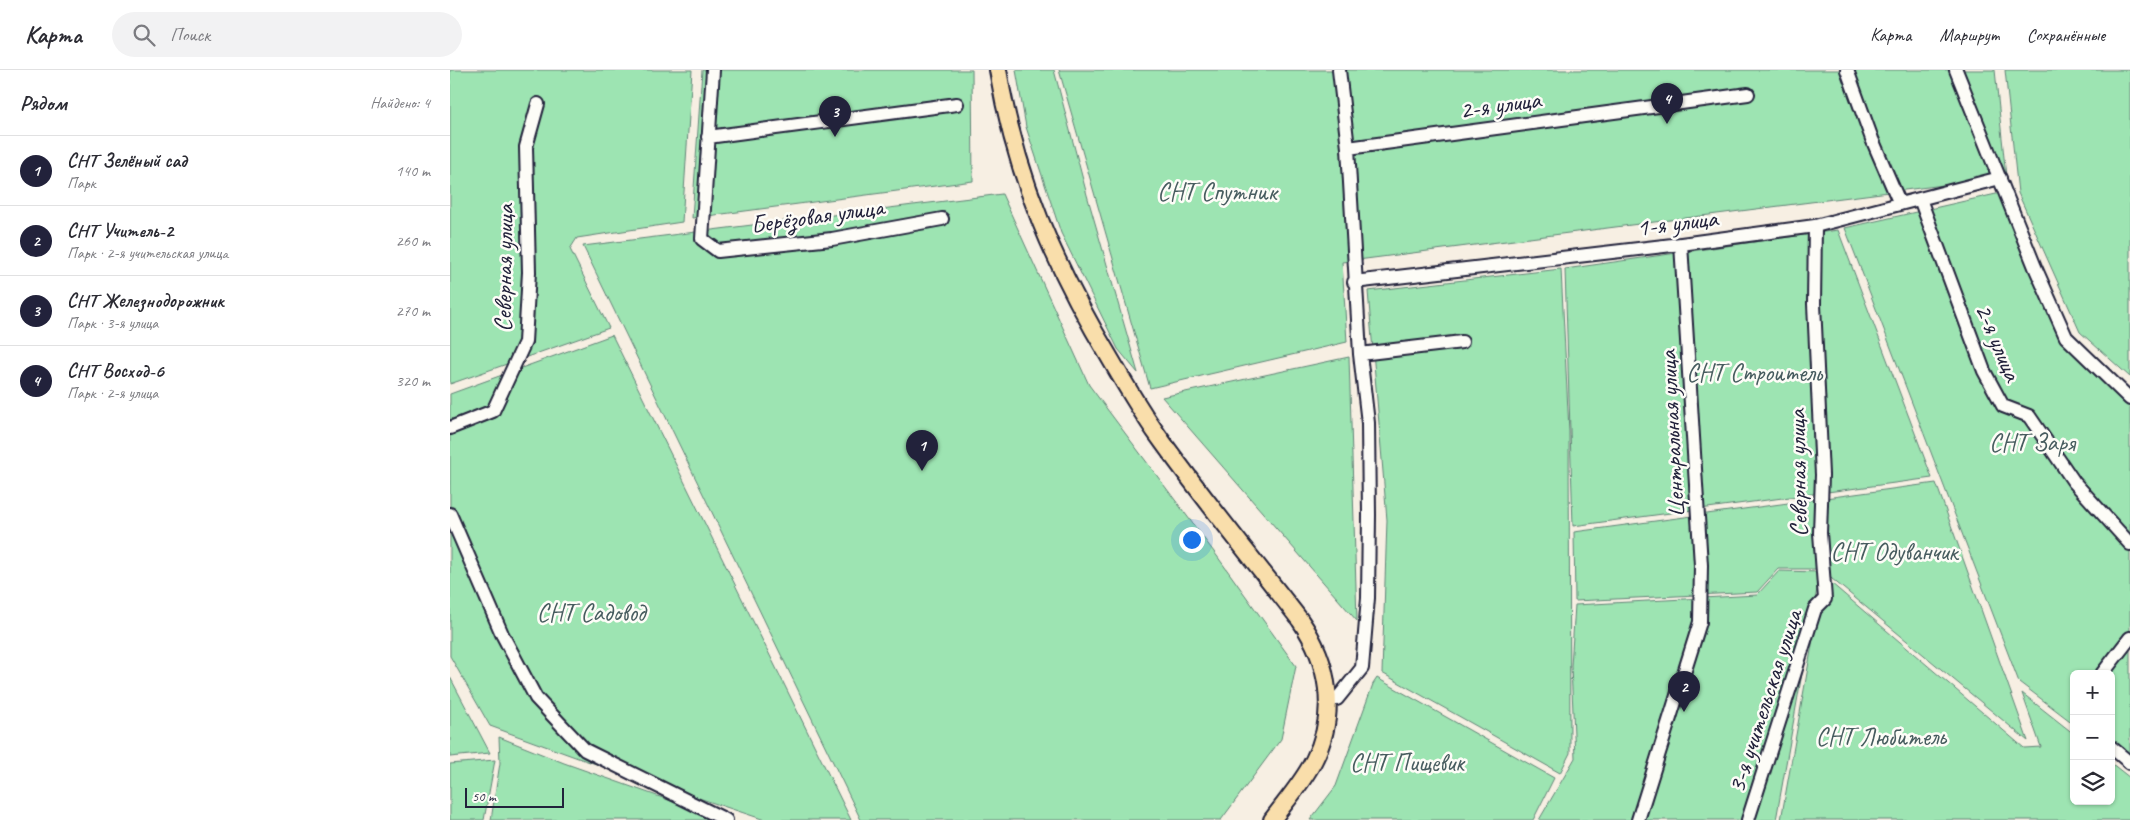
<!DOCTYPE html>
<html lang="ru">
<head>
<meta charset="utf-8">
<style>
	:root { --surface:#fff; --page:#f2f2f3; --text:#2b2b33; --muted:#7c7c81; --line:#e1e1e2; --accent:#22223b }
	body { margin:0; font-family:Caveat,sans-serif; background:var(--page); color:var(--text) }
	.controls { position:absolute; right:15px; bottom:15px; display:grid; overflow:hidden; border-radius:8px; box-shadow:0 1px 4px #0004 }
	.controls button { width:45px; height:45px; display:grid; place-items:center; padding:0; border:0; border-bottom:1px solid var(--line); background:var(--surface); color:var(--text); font:25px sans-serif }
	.scale { position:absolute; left:15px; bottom:12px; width:99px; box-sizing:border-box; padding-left:5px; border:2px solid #22223b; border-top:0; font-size:14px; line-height:18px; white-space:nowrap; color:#22223b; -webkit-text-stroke:4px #fdfcf7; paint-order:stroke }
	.you { position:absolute; left:741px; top:469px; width:18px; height:18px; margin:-12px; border:4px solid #fff; border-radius:50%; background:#1a73e8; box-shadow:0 0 0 8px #1a73e833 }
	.badge { display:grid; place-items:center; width:32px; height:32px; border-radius:50%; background:var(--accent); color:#fff; font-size:16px; font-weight:700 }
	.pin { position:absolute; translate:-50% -41px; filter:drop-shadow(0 1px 2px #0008) }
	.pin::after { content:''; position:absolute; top:26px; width:18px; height:15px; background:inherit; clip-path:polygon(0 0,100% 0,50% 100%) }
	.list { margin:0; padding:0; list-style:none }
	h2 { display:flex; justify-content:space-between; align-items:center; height:65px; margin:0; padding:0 20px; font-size:21px }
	h2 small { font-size:16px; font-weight:400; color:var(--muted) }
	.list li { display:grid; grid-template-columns:32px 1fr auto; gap:15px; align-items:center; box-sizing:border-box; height:70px; padding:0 20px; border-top:1px solid var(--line) }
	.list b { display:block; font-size:19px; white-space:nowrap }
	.list p { margin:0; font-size:16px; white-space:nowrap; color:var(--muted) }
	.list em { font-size:16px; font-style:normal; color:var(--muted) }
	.icon { flex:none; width:28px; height:28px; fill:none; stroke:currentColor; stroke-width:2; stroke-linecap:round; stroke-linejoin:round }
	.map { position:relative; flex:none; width:1680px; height:750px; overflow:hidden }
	header { display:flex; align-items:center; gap:30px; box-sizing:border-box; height:70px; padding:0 25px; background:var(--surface); border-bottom:1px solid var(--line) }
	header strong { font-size:24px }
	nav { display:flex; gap:28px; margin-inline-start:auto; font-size:18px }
	.search { width:350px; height:45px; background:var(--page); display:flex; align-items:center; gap:12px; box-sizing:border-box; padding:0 18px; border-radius:28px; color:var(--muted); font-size:19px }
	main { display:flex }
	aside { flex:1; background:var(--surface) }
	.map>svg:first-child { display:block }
	.green { fill:#9de4b2; stroke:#608376 }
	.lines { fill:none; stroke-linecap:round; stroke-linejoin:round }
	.minor-casing { stroke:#22223b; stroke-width:16 }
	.major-casing { stroke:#22223b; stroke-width:20 }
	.minor { stroke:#fdfcf7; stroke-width:12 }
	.major { stroke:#f9deab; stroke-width:16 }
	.labels { text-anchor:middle; stroke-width:5; stroke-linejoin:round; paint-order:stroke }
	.street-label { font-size:25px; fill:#22223b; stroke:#fdfcf7 }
	.park-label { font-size:25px; fill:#475c5f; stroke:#fdfcf7 }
</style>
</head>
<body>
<header>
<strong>Карта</strong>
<div class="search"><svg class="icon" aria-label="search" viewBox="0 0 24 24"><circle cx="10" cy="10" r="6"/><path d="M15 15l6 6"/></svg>Поиск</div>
<nav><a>Карта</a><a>Маршрут</a><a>Сохранённые</a></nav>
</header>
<main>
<aside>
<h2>Рядом<small>Найдено: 4</small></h2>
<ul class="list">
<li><span class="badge">1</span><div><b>СНТ Зелёный сад</b><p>Парк</p></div><em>140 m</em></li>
<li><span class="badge">2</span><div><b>СНТ Учитель-2</b><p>Парк · 2-я учительская улица</p></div><em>260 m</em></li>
<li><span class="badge">3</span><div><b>СНТ Железнодорожник</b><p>Парк · 3-я улица</p></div><em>270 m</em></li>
<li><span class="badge">4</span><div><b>СНТ Восход-6</b><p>Парк · 2-я улица</p></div><em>320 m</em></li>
</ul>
</aside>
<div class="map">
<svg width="1680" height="750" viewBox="0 0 1680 750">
	<rect width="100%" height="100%" fill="#f7efe3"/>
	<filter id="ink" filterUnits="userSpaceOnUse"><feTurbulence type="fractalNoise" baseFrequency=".02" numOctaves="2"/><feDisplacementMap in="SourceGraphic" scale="10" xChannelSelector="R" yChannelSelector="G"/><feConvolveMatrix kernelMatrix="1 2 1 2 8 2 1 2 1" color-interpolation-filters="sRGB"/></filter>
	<g filter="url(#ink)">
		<!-- green -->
		<path class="green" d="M0,0h242l-10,152 -105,16 -7,11 39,79 -159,56z
			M252,0h270l1,111 -281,37z
			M566,0h38l33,125 51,178 -20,-24 -57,-116 -35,-106z
			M609,0h936l11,107 -664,85 5,80 -197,46z
			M1555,0h125v307l-50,-45 -62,-139z
			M1555,122l59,147 66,57v371l-19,-14v-79h-37v50l-55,-42 -174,-454z
			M552,124l87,191 128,171 79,110 -15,73 -60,81h-360l-278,-574z
			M1388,160l94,248 -359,48 -8,-257z
			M1111,199l8,163 1,321 -10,20 -178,-100 5,-153 -19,-229z
			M162,265l239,485h-86l-187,-62 -88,-32 -40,-70v-262z
			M899,287l8,264 -195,-224z
			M1486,413l92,258 -208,-172h-42l-21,23 -182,9 -1,-69z
			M1329,501l41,1 -44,248h-237l36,-62 -4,-92 4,-61 182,-10z
			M1374,507l200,171 17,-1 -19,-54 52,41v67h37v-38l19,15v42h-349z
			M0,607l40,76 -40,4z
			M927,608l177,100 -21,42h-223l26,-34 37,-102z
			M49,667l65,26 161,57h-234l9,-57z
			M45,690l-11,60h-34v-56z"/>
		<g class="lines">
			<defs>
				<path id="minor" d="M263,0l-11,169 16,12 114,-12 110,-20
					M1397,0l25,69 28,65
					M1506,0l79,197 31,70 64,62
					M258,67l249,-33
					M898,78l400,-54
					M1470,129l64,172 19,35 26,10 45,66 56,62
					M904,212l327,-38 134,-18 185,-48
					M910,284l102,-12
					M0,358l43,-17 32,-69 4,-70 -3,-125 12,-43
					M0,444l52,120 34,64 49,52 141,70
					M1652,604l28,-36
					M878,631l9,-2 25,-31 6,-70 1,-83 -1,-92 -8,-69 -12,-206 -9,-78
					M1661,677l19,16
					M1188,750l62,-198 1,-57 -20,-321
					M1298,750l67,-211 10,-10 -5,-66 2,-58 -8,-171 1,-78"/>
				<path id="major" d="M548,0c18,108 57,197 113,290 15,26 31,53 48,77 45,63 94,122 141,183 29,42 38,93 14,140 -11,22 -28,41 -42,60"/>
			</defs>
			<!-- minor casing -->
			<use href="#minor" class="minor-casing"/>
			<!-- major casing -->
			<use href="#major" class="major-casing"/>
			<!-- minor -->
			<use href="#minor" class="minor"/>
			<!-- major -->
			<use href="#major" class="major"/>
		</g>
	</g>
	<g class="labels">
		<!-- street labels -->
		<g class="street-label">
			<text transform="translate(1050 34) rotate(-8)" y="9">2-я улица</text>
			<text transform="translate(367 145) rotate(-8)" y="9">Берёзовая улица</text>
			<text transform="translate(1227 152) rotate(-7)" y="9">1-я улица</text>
			<text transform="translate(53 198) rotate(-89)" y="9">Северная улица</text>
			<text transform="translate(1549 272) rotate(67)" y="9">2-я улица</text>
			<text transform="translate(1221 364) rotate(-93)" y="9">Центральная улица</text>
			<text transform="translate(1347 403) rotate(-91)" y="9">Северная улица</text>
			<text transform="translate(1314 631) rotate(-72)" y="9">3-я учительская улица</text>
		</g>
		<!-- park labels -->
		<g class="park-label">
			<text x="767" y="130">СНТ Спутник</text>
			<text x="1304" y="311">СНТ Строитель</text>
			<text x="1582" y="381">СНТ Заря</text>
			<text x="1444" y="490">СНТ Одуванчик</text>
			<text x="141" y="551">СНТ Садовод</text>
			<text x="1431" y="675">СНТ Любитель</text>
			<text x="957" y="701">СНТ Пищевик</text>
		</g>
	</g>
</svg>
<div class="controls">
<button>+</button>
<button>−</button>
<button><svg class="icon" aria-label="layers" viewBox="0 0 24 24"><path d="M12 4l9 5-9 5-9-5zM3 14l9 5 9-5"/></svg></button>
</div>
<div class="scale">50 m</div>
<div class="you"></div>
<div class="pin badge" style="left:472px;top:401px">1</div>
<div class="pin badge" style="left:1234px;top:642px">2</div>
<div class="pin badge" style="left:385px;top:67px">3</div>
<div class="pin badge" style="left:1217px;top:54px">4</div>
</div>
</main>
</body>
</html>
